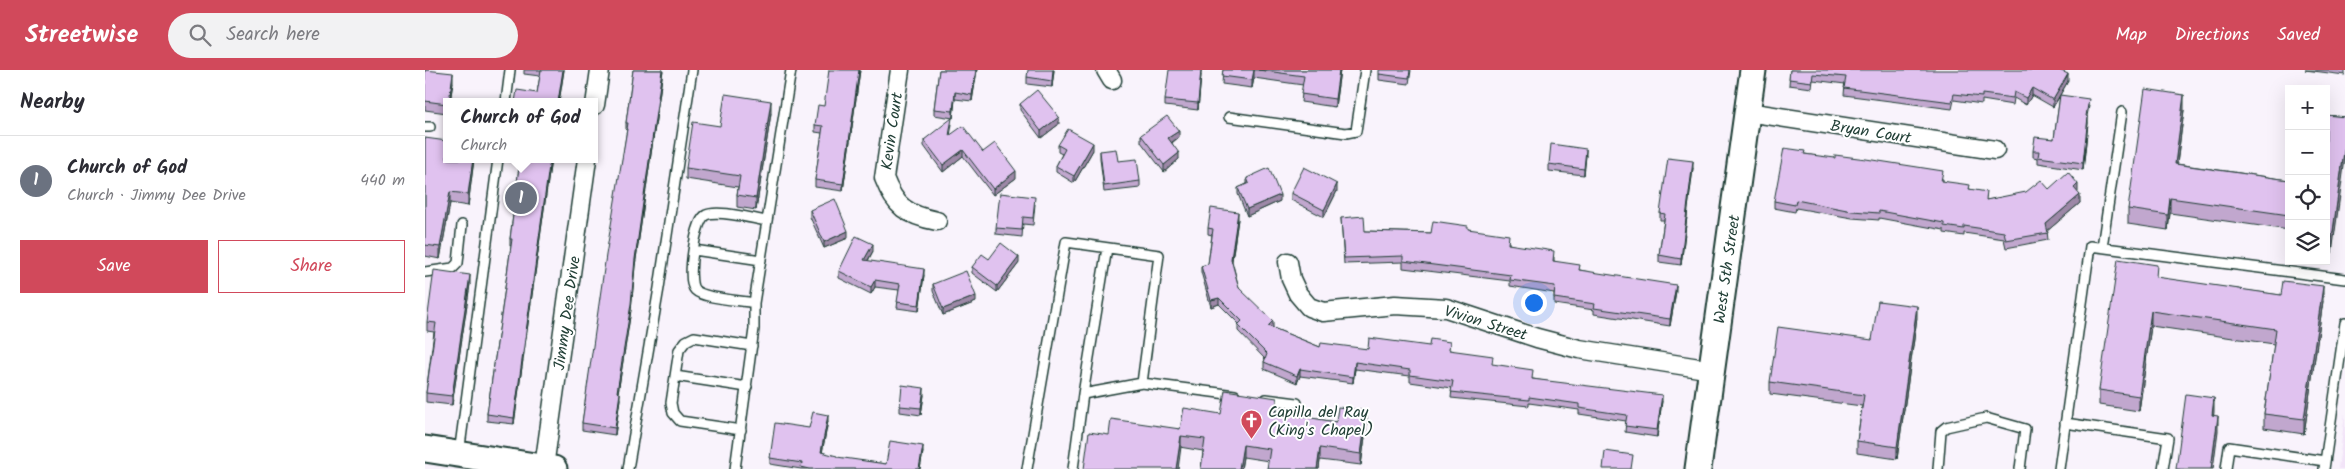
<!DOCTYPE html>
<html lang="en">
<head>
<meta charset="utf-8">
<style>
	:root { --surface:#fff; --page:#f2f2f3; --text:#2b2b33; --muted:#7c7c81; --line:#e1e1e2; --accent:#d1495b }
	body { margin:0; font-family:Kalam,sans-serif; background:var(--page); color:var(--text) }
	.controls { position:absolute; right:15px; top:15px; display:grid; overflow:hidden; border-radius:0px; box-shadow:0 5px 20px #0002 }
	.controls button { width:45px; height:45px; display:grid; place-items:center; padding:0; border:0; border-bottom:1px solid var(--line); background:var(--surface); color:var(--text); font:25px sans-serif }
	.you { position:absolute; left:1108px; top:232px; width:18px; height:18px; margin:-12px; border:4px solid #fff; border-radius:50%; background:#1a73e8; box-shadow:0 0 0 8px #1a73e833 }
	.badge { display:grid; place-items:center; width:32px; height:32px; border-radius:50%; background:var(--accent); color:#fff; font-size:16px; font-weight:700 }
	.pin { position:absolute; translate:-50% -50%; border:2px solid #fff; box-shadow:0 1px 5px #0006 }
	.popup { position:absolute; left:18px; top:28px; width:155px; height:65px; box-sizing:border-box; display:grid; place-content:center; border-radius:0px; background:var(--surface); filter:drop-shadow(0 1px 4px #0005); font-size:16px; white-space:nowrap; color:var(--muted) }
	.popup b { font-size:19px; color:var(--text) }
	.popup::after { content:''; position:absolute; left:50%; top:100%; margin-left:-10px; border:10px solid transparent; border-top-color:var(--surface) }
	.list { margin:0; padding:0; list-style:none }
	h2 { display:flex; justify-content:space-between; align-items:center; height:65px; margin:0; padding:0 20px; font-size:21px }
	h2 small { font-size:16px; font-weight:400; color:var(--muted) }
	.list li { display:grid; grid-template-columns:32px 1fr auto; gap:15px; align-items:center; box-sizing:border-box; height:90px; padding:0 20px; border-top:1px solid var(--line) }
	.list b { display:block; font-size:19px; white-space:nowrap }
	.list p { margin:0; font-size:16px; white-space:nowrap; color:var(--muted) }
	.list em { font-size:16px; font-style:normal; color:var(--muted) }
	.actions { display:flex; gap:10px; padding:15px 20px }
	.actions a { flex:1; padding:11px 0; border:1px solid var(--accent); border-radius:0px; text-align:center; font-size:18px; color:var(--accent) }
	.actions .main { background:var(--accent); color:#fff }
	.icon { flex:none; width:28px; height:28px; fill:none; stroke:currentColor; stroke-width:2; stroke-linecap:round; stroke-linejoin:round }
	.map { position:relative; flex:none; width:1920px; height:399px; overflow:hidden }
	header { display:flex; align-items:center; gap:30px; box-sizing:border-box; height:70px; padding:0 25px; background:var(--accent); color:#fff }
	header strong { font-size:24px }
	nav { display:flex; gap:28px; margin-inline-start:auto; font-size:18px }
	.search { width:350px; height:45px; background:var(--page); display:flex; align-items:center; gap:12px; box-sizing:border-box; padding:0 18px; border-radius:28px; color:var(--muted); font-size:19px }
	main { display:flex }
	aside { flex:1; background:var(--surface) }
	.map>svg:first-child { display:block }
	.built { fill:#f2e4f8 }
	.lines { fill:none; stroke-linecap:round; stroke-linejoin:round }
	.lane-casing { stroke:#1f3d34; stroke-width:12 }
	.street-casing { stroke:#1f3d34; stroke-width:21 }
	.secondary-casing { stroke:#1f3d34; stroke-width:29 }
	.lane { stroke:#fff; stroke-width:9 }
	.street { stroke:#fff; stroke-width:18 }
	.secondary { stroke:#fff; stroke-width:25 }
	.wall { fill:#c1a7ce; stroke:#1f3d34 }
	.shaded-wall { fill:#9d88a7; stroke:#1f3d34 }
	.building { fill:#e0c2ef; stroke:#1f3d34 }
	.labels { text-anchor:middle; stroke-width:4; stroke-linejoin:round; paint-order:stroke }
	.street-label { font-size:16px; fill:#1f3d34; stroke:#fff }
	.poi-label { font-size:16px; fill:#1f3d34; stroke:#fff; text-anchor:start }
</style>
</head>
<body>
<header>
<strong>Streetwise</strong>
<div class="search"><svg class="icon" aria-label="search" viewBox="0 0 24 24"><circle cx="10" cy="10" r="6"/><path d="M15 15l6 6"/></svg>Search here</div>
<nav><a>Map</a><a>Directions</a><a>Saved</a></nav>
</header>
<main>
<aside>
<h2>Nearby<small></small></h2>
<ul class="list">
<li><span class="badge" style="background:#6b7280">1</span><div><b>Church of God</b><p>Church · Jimmy Dee Drive</p></div><em>440 m</em></li>
</ul>
<div class="actions"><a class="main">Save</a><a>Share</a></div>
</aside>
<div class="map">
<svg width="1920" height="399" viewBox="0 0 1920 399">
	<rect width="100%" height="100%" fill="#f9f3fc"/>
	<filter id="ink" filterUnits="userSpaceOnUse"><feTurbulence type="fractalNoise" baseFrequency=".02" numOctaves="2"/><feDisplacementMap in="SourceGraphic" scale="10" xChannelSelector="R" yChannelSelector="G"/><feConvolveMatrix kernelMatrix="1 2 1 2 8 2 1 2 1" color-interpolation-filters="sRGB"/></filter>
	<g filter="url(#ink)">
		<!-- built -->
		<path class="built" d="M1920,343v56h-7z"/>
		<g class="lines">
			<defs>
				<path id="lane" d="M81,32l4,-32
					M804,47l117,16 10,-2 9,-61
					M0,57h5
					M1677,177l20,-135
					M269,180l67,10
					M0,202l28,-4 5,-5 4,-38
					M329,233c-14,-3 -50,-4 -59,-13 -9,-9 0,-70 11,-75 12,-6 47,4 61,6
					M250,306l72,11
					M658,324l24,-146
					M841,329l31,4
					M1640,353l103,15 -5,31
					M316,360l-61,-9 -7,-8 -2,-10 8,-53 7,-9 8,-4 58,9
					M34,384l39,-295
					M203,399l31,-181 33,-218
					M310,399l19,-140v-26l37,-233
					M602,399l39,-227 93,13 -17,128 93,12
					M648,399l10,-75 59,-11
					M1513,399l3,-38 5,-4 40,-9 39,11 -5,40
					M1634,399l31,-223 255,33
					M1801,399l3,-22 96,14
					M1899,399l21,-146"/>
				<path id="street" d="M475,0l-16,108c11,29 23,37 53,43
					M681,0l6,10
					M170,35l5,-35
					M1322,42l248,38
					M863,192l3,17 7,15 11,13 14,5 72,-7 51,3 91,30 42,11 133,21
					M119,397l43,-308"/>
				<path id="secondary" d="M0,379l129,20
					M1273,399l55,-399"/>
			</defs>
			<!-- lane casing -->
			<use href="#lane" class="lane-casing"/>
			<!-- street casing -->
			<use href="#street" class="street-casing"/>
			<!-- secondary casing -->
			<use href="#secondary" class="secondary-casing"/>
			<!-- lane -->
			<use href="#lane" class="lane"/>
			<!-- street -->
			<use href="#street" class="street"/>
			<!-- secondary -->
			<use href="#secondary" class="secondary"/>
		</g>
		<!-- wall -->
		<path class="wall" d="M0,0l28,12 -3,20h-3v11l-22,-3z
			M99,0h40l-5,32h-44l22,-9 3,-17 -16,-2z
			M208,0h30l-28,196 -4,44 -13,83 2,6 -5,36 -33,-5v-7l45,-294h-1v-6z
			M435,0l-17,121 -28,-4v-7l7,-47 -7,-1v-7l9,-19z
			M514,0h38l-5,31 -17,-2 -2,19 -19,-3v-6z
			M629,0l-2,17 -25,-3v-7z
			M798,0h117l-5,37 -34,-5 2,-17 -49,-7 -2,10 -30,-4z
			M986,0l-2,14 -30,-4v-6z
			M1365,0l278,11 -8,14 29,11 -2,10 1,7 -5,47 -45,-7v-5l-5,-1v-6l21,-12 6,-43 -7,11 -21,-12 -6,10 -12,-7 -1,7 -31,-5v4l-28,-4 -2,9 -108,-14 1,-11 -32,-4 -1,8 -23,-3z
			M1880,0h40v5z
			M776,5l-3,35 -33,-4v-6z
			M595,34l39,20 -18,14 -21,-28z
			M1759,40l-7,54 112,16v50l-119,-17 -2,17 -40,-6v-15z
			M346,43l-15,97 -19,-3v-12l1,-8 -52,-8v-11l34,-42z
			M1901,45l19,2 -13,136 -6,-1z
			M527,54l-2,12 33,16 33,26 -23,17 -30,-39 -20,16 -19,-26v-6z
			M716,65l38,2 -7,6 7,16 -15,13 -23,-30z
			M0,68l49,21 -6,47 -18,-3 -10,56 -15,-3z
			M633,75l35,5 -19,33 -18,-11v-6l6,-12 -4,-2z
			M675,81l18,10 22,20v7l-36,4 -4,-34z
			M1380,84l138,25v2l27,8 17,11 62,-11 29,3 -1,1 3,10 -33,28 1,9 -42,8 -2,-9 -40,-6v3l-20,-3v-3l-65,-12v2l-27,-2 -56,-10 -1,4 -21,-4v-7z
			M1161,85l-2,20 -35,-4v-7z
			M95,89h31l-37,265 -27,-3v-7l24,-168 -1,-1v-6z
			M1268,98l-12,97 -22,-3v-7l5,-35h-4v-7z
			M822,108l33,23 -33,15 -9,-22v-6l9,-4z
			M912,121l-13,26 -33,-17v-7z
			M610,134l-2,21 -10,-1 -1,13 -26,-3v-6z
			M385,140l38,28 -24,10 -14,-31z
			M916,148l24,13 66,2 37,-4 41,13v2l45,13v4l26,9 96,21 -6,35 -76,-12v-4l-40,-6v-11l-44,-7v-5l-107,-13v-6l-59,2z
			M813,149l-6,42 7,27 34,40 47,19 48,2 82,1 42,15 41,14 129,22 -5,36 -32,-5 1,-11 -47,-7v-4l-50,-7v3l-78,-8 1,-10 -42,-6v-6l-55,-7 -2,14 -53,-7 -3,7 -33,-14v-7l1,-3 -27,-28v-6l1,-1 -20,-20 -8,3 -10,-35v-6l7,-2 4,-29 -4,-1v-6z
			M448,181l-5,10 56,14 -5,36 -22,-3 2,-18 -24,-3 -4,7 -32,-16v-7z
			M564,189l30,4 -22,29 -25,-19v-6z
			M1732,208l166,23 -19,133 -40,-6v-14l10,-70 -123,-18 -12,85 -40,-6v-15z
			M45,214l-18,121 -26,-3v-9l8,-61 -7,-1v-9z
			M508,214l43,18 -33,13 -10,-24z
			M1492,248l-20,141 -40,-6v-12l5,-35 -92,-12v-12l102,-42z
			M499,325l-3,20 -21,-3v-6z
			M852,340v3l59,9 31,1 -6,42 -41,-5 -1,9h-52l2,-8 -26,-4 -2,12h-40l2,-18 -94,-16 71,-6 41,-15z
			M403,351l-6,31 15,6 49,6 37,-12 -3,17h-119l-31,-5v-6l39,-30z"/>
		<!-- shaded-wall -->
		<path class="shaded-wall" d="M138,0h1l-5,32h-1z
			M237,0h1l-28,196 -4,44 -14,89v-7l18,-133z
			M434,0h1l-17,121v-7z
			M551,0h1l-5,31v-6z
			M628,0h1l-2,17v-6z
			M776,0v5l-3,35v-7z
			M829,0v8l-2,10v-8z
			M914,0h1l-5,37v-8z
			M28,3v9l-3,20h-1z
			M1643,4v7l-15,26v-7z
			M1607,18v7l-6,10v-7z
			M530,22v7l-2,19v-7z
			M1759,25v15l-9,68v-14z
			M346,31v12l-15,97v-12z
			M634,47v7l-18,14v-7z
			M1663,47v6l-5,47v-7z
			M754,61v6l-11,8v-7z
			M668,73v7l-19,33v-7z
			M1920,74v15l-13,94v-15z
			M1161,79v6l-2,20v-6z
			M538,80v6l-20,16v-7z
			M754,83v6l-15,13v-7z
			M48,89h1l-6,47v-12z
			M125,89h1l-37,265v-6z
			M1268,91v7l-12,97v-6z
			M591,101v7l-23,17v-6z
			M912,114v7l-13,26v-7z
			M1653,114v8l-4,4v-8z
			M25,122v11l-10,56v-12z
			M855,125v6l-33,15v-7z
			M1655,125v8l-34,29v-8z
			M1745,128v15l-2,17v-15z
			M813,142v7l-7,47v-7z
			M423,161v7l-24,10v-6z
			M448,174v7l-9,16v-7z
			M594,187v6l-22,29v-6z
			M499,199v6l-5,36v-6z
			M45,205v9l-18,121v-9z
			M450,210v7l-4,7v-7z
			M1251,215v6l-6,35v-7z
			M1898,216v15l-19,133v-15z
			M551,226v6l-33,13v-6z
			M794,228v6l-8,3v-7z
			M1492,236v12l-20,141v-12z
			M1726,241v15l-12,85v-15z
			M848,251v7l-5,-2z
			M930,292v7l-2,14v-6z
			M875,299v7l-3,7v-7z
			M499,318v7l-3,20v-7z
			M195,323v6l-5,36v-7z
			M1237,325v6l-5,36v-7z
			M852,328v12l-2,14v-12z
			M1789,328v14l-2,18v-15z
			M942,341v12l-6,42v-11z
			M403,345v6l-7,38v-7z
			M1793,346v15l-5,38h-2z
			M756,366v11l-3,22h-2z
			M818,375v12l-2,12h-2z
			M498,376v6l-3,17h-1z
			M895,378v12l-1,9h-2z"/>
		<!-- building -->
		<path class="building" d="M0,0l28,3 -4,29h-2v2l-22,-3z
			M116,0h22l-5,32h-43l2,-12 20,3z
			M208,0h29l-27,189 -4,45 -14,88 3,1 -5,35 -33,-5 24,-168 22,-132h-2z
			M404,0h30l-16,114 -28,-4 8,-54 -8,-1 3,-20 6,1z
			M514,0h37l-4,25 -17,-3 -2,19 -19,-2z
			M603,0h25l-1,11 -25,-4z
			M744,0h32l-3,33 -33,-3z
			M798,0h31l-2,10 -30,-4z
			M833,0h81l-4,29 -34,-5 3,-18z
			M954,0h31l-1,8 -30,-4z
			M1365,0h269l9,4 -15,26 -21,-12 -6,10 -12,-6 -1,6 -31,-4v3l-28,-3 -2,8 -108,-14 2,-11 -33,-3 -1,8 -23,-3z
			M1720,19l39,6 -9,69 114,16v35l-119,-17 -2,17 -40,-6z
			M612,20l22,27 -18,14 -21,-27z
			M300,24l46,7 -15,97 -19,-3 3,-19 -54,-8 7,-46 27,4z
			M1635,25l29,4 -3,17 2,1 -5,46 -45,-6 1,-6h-6l2,-14 19,2z
			M1901,45l19,2v27l-13,94 -6,-1z
			M742,46l12,15 -11,7 11,15 -15,12 -23,-30z
			M527,48l-3,18 14,-10 20,26 12,-9 21,28 -23,18 -30,-39 -20,15 -19,-25z
			M643,59l25,14 -19,33 -18,-10 9,-17 -7,-4z
			M0,68l22,3v18h26l-5,35 -18,-2 -10,55 -15,-2z
			M1126,74l35,5 -2,20 -35,-5z
			M1359,78l21,3 -1,3 31,4v-3l31,4 77,12 -2,10 29,4 -1,4 18,3 -1,8 40,-8 15,-12 8,9 19,-17 10,12 -4,4 6,7 -34,29 2,9 -42,7 -2,-8 -40,-6v3l-20,-3v-3l-65,-12v2l-27,-2 -56,-11 -1,5 -21,-4z
			M691,79l2,12 19,-2 3,22 -36,5 -4,-35z
			M1243,88l25,3 -12,98 -22,-4 6,-41 -5,-1z
			M95,89h30l-36,259 -27,-4 25,-175h-2z
			M879,97l33,17 -13,26 -33,-17z
			M844,98l11,27 -33,14 -9,-21 11,-5 -2,-5z
			M575,123l35,4 -2,21 -10,-1 -1,13 -26,-2z
			M410,129l13,32 -24,11 -14,-32z
			M786,138l27,4 -7,47 8,29 34,33 -5,5 52,21 1,-4 47,6 1,-11 60,8 1,-7 20,3 -1,8 44,6 -1,8 41,6 -1,9 130,16 -5,35 -32,-4 2,-11 -48,-7v-4l-50,-7v3l-78,-8 2,-11 -43,-6v-5l-55,-8 -2,15 -53,-8 -3,7 -33,-14 3,-8 -29,-29 4,-4 -23,-23 -8,2 -10,-34 7,-2 5,-35 -5,-1z
			M939,146l1,15 66,2 2,-12 35,5v3l41,6 -1,9 46,7 -1,10 27,4 -1,5 97,15 -6,34 -76,-11 1,-4 -41,-6 1,-12 -45,-6 1,-5 -108,-14v-5l-59,2 -3,-40z
			M431,166l17,8 -9,16 60,9 -5,36 -22,-3 3,-18 -25,-4 -4,7 -32,-16z
			M576,173l18,14 -22,29 -25,-19 10,-13 7,5z
			M1693,189l39,6 -1,12 125,18 2,-14 40,5 -19,133 -40,-5 12,-85 -125,-18 -12,85 -40,-6z
			M9,200l36,5 -18,121 -26,-3 10,-70 -9,-1z
			M541,201l10,25 -33,13 -10,-25z
			M1453,231l39,5 -20,141 -40,-6 7,-46 -94,-13 8,-55 94,13z
			M477,315l22,3 -3,20 -21,-2z
			M800,320l52,8 -2,14 61,10 2,-15 29,4 -6,43 -41,-6 -3,21h-50l3,-20 -27,-4 -4,24h-38l4,-30 -24,-3 -5,33h-92l5,-37 20,3 2,-16 69,10 4,-21 37,6z
			M1761,324l28,4 -2,17 6,1 -7,53h-35z
			M388,342l15,3 -7,37 16,4v1l49,7 4,-23 33,5 -4,23h-109l-9,-2 1,-4 -32,-5 5,-35 34,5z
			M1180,381l28,4 -2,14h-28z"/>
	</g>
	<!-- icons -->
	<defs>
		<symbol id="church-pin" viewBox="-11 -11 22 30"><path d="M0 17L-7.5 6A9.5 9.5 0 1 1 7.5 6Z" fill="#d1495b" stroke="#fff"/><path d="M-1.2-6h2.4v3.5h3.3v2.4h-3.3V6h-2.4V-.1h-3.3v-2.4h3.3Z" fill="#fff"/></symbol>
	</defs>
	<g fill-rule="evenodd">
		<use href="#church-pin" x="814" y="338" width="25" height="34"/>
	</g>
	<g class="labels">
		<!-- street labels -->
		<g class="street-label">
			<text transform="translate(466 61) rotate(-82)" y="6">Kevin Court</text>
			<text transform="translate(1446 61) rotate(9)" y="6">Bryan Court</text>
			<text transform="translate(1301 199) rotate(-82)" y="6">West 5th Street</text>
			<text transform="translate(141 243) rotate(-82)" y="6">Jimmy Dee Drive</text>
			<text transform="translate(1061 252) rotate(17)" y="6">Vivion Street</text>
		</g>
		<!-- poi labels -->
		<g class="poi-label">
			<text x="843" y="347">Capilla del Ray<tspan x="843" dy="18">(King's Chapel)</tspan></text>
		</g>
	</g>
</svg>
<div class="controls">
<button>+</button>
<button>−</button>
<button><svg class="icon" aria-label="locate" viewBox="0 0 24 24"><circle cx="12" cy="12" r="6"/><path d="M12 2v4M12 18v4M2 12h4M18 12h4"/></svg></button>
<button><svg class="icon" aria-label="layers" viewBox="0 0 24 24"><path d="M12 4l9 5-9 5-9-5zM3 14l9 5 9-5"/></svg></button>
</div>
<div class="you"></div>
<div class="pin badge" style="left:96px;top:128px;background:#6b7280">1</div>
<div class="popup"><b>Church of God</b>Church</div>
</div>
</main>
</body>
</html>
